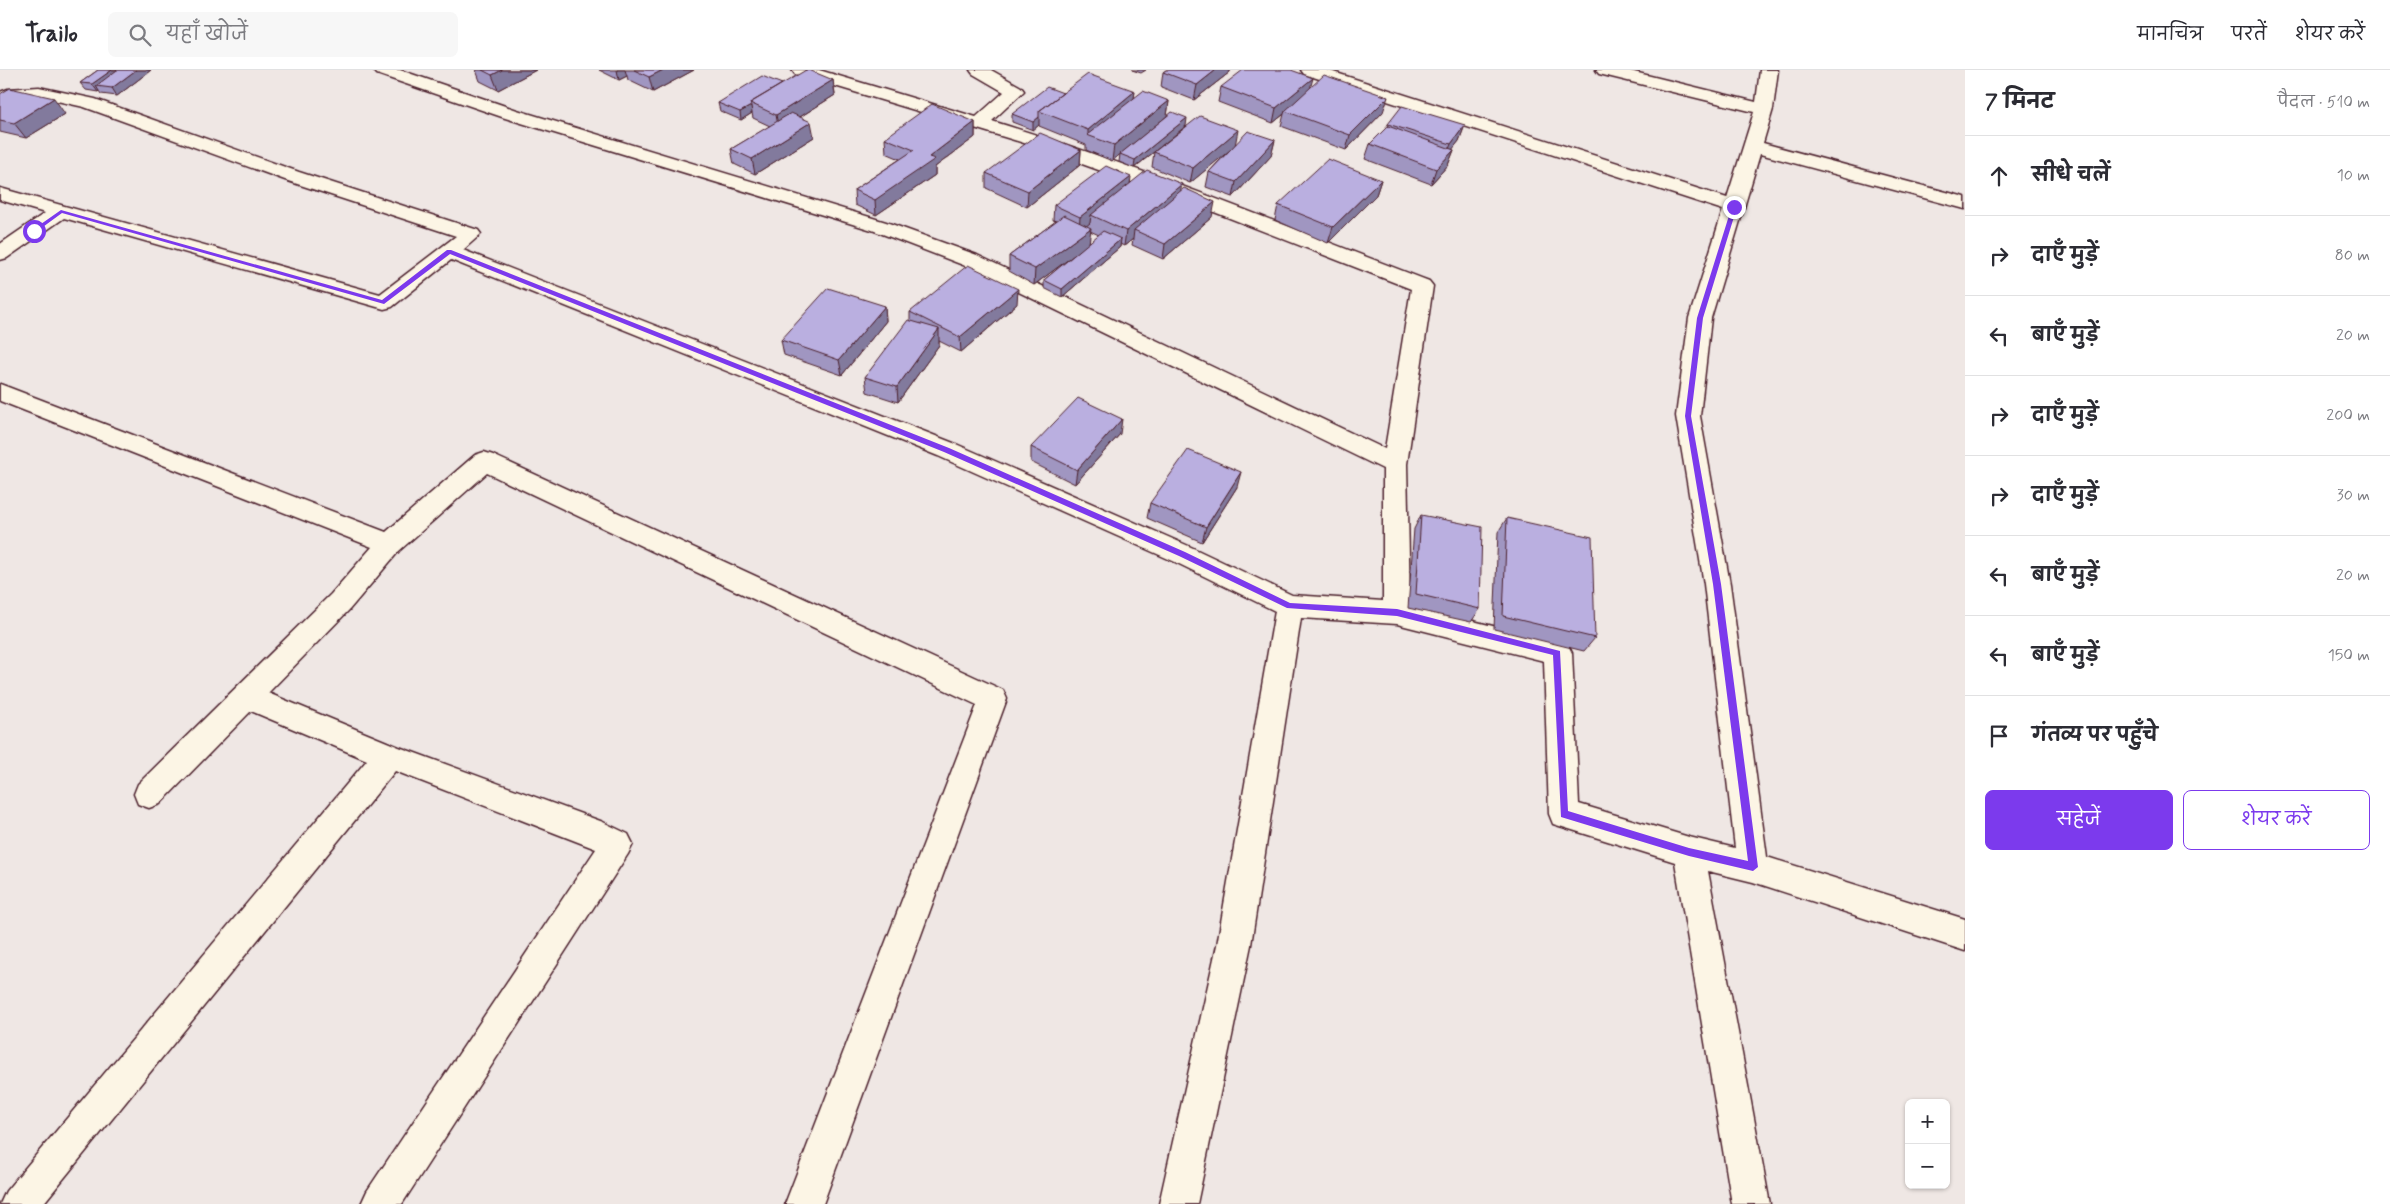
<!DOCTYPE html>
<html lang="hi">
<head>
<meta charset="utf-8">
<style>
	:root { --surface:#fff; --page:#f7f7f7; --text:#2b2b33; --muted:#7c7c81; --line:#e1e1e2; --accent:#7c3aed }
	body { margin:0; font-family:Mynerve,"Playpen Sans Deva",sans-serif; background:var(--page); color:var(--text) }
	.controls { position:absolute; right:15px; bottom:15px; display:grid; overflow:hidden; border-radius:8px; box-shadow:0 1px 4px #0004 }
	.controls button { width:45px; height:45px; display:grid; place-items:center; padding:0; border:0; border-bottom:1px solid var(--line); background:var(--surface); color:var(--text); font:25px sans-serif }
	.stop { position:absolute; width:15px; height:15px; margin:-11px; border:4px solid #7c3aed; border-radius:50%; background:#fff }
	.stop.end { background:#7c3aed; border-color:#fff; box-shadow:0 1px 5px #0008 }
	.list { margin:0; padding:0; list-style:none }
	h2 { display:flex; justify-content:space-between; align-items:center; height:65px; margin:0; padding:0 20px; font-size:21px }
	h2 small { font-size:16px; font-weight:400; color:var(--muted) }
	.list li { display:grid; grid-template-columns:32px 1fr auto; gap:15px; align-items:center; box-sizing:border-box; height:80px; padding:0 20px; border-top:1px solid var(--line) }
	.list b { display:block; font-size:19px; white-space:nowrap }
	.list em { font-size:16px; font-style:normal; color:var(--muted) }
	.actions { display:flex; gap:10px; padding:15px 20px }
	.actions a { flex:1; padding:11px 0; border:1px solid var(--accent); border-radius:8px; text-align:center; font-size:18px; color:var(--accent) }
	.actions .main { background:var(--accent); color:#fff }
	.icon { flex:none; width:28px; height:28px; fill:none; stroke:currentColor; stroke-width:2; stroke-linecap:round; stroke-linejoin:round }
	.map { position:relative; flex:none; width:1965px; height:1134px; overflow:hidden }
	header { display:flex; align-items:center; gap:30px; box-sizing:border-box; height:70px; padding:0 25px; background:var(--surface); border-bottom:1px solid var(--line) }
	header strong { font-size:24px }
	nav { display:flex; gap:28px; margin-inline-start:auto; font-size:18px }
	.search { width:350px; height:45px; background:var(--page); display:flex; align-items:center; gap:12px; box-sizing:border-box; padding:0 18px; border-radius:8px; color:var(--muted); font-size:19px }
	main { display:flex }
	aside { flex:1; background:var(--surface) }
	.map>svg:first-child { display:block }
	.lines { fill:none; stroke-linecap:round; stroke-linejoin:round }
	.minor-casing { stroke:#4a1f2b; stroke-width:3 }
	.minor { fill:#fcf5e5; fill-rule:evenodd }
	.wall { fill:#a096c1; stroke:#4a1f2b; fill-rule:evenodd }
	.shaded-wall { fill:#827a9d; stroke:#4a1f2b }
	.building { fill:#baafe0; stroke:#4a1f2b }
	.route { fill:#7c3aed }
</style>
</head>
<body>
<header>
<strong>Trailo</strong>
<div class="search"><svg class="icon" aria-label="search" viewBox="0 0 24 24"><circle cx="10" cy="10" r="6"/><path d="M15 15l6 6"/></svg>यहाँ खोजें</div>
<nav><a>मानचित्र</a><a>परतें</a><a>शेयर करें</a></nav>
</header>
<main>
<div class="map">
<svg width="1965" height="1134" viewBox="0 0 1965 1134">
	<rect width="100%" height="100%" fill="#efe7e4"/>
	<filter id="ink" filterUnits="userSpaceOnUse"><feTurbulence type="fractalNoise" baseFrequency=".02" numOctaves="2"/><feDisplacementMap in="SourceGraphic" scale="10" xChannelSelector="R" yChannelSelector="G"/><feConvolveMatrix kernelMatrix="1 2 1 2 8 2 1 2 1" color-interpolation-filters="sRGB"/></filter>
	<g filter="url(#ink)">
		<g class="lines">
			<defs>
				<path id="minor" d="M374,0h26l117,40 369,112 91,33 408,194 26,-160 -202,-79 -185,-67 -229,-69 -3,-4h27l157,47 28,-25 -31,-18 -3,-4h21l30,17 3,4 -32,30c148,45 293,105 437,160l4,5 -26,178 3,141 158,40 4,8 7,151 110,33 46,11 -31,-264 -28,-168 13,-98 34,-108 -419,-136 -3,-4h26l400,128 27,-86 -155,-38 -3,-4h30l130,32 4,-32h18l-5,39 -10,34 202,54v12l-205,-55 -49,164 -11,98 30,168 37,273 198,62v32l-212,-69 -45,-11 62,333h-38l-57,-342 -122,-38 -4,-10 -5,-153 -147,-37 -96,-6 -50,327 -54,259h-38l58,-259 58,-334 -102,-50 -235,-105 -487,-196 -59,47 -8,2 -320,-91 -57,40 -7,2v-16l45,-31 -45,-13v-12l380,106 76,-58 -171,-56 -201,-73 -45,-10 -26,2 -7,6 -6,1v-14l8,-3 31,-2 56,12 204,73 179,58 3,4 -18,16 493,194 235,103 101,48 91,6v-132l-420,-204 -91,-35 -367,-112 -128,-44z
					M0,314l386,148 89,-77 9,-3 9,3 510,235 4,9 -184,505h-38l192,-499 -490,-232 -88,78 -50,59 -81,83 131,54 204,75 25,12 5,10 -5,10 -226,350h-41l6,-13 229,-342 -201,-78 -352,433h-43l6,-13 361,-431 -116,-49 -91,93 -11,4 -11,-4 -4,-10 4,-10 193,-190 41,-47 -372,-146z"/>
			</defs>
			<!-- minor casing -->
			<use href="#minor" class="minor-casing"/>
			<!-- minor -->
			<use href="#minor" class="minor"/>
		</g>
		<!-- wall -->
		<path class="wall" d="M98,0h53l-34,26 -16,-2 -2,-3 -1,1 -12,-2 -6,-7z
			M476,0h60l-38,20 -18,-9z
			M599,0h95l-41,22 -25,-12 -1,-4 -8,4z
			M1132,0h14l-5,3z
			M1166,0h64v2l-36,28 -33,-13 2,-15z
			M833,10l2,15 -35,22 14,20 -59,37 -21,-10 -3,-15 39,-23 -17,-8 -1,-5 -11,7 -21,-9 -2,-8 64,-19z
			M1221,17l89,1 73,24 -37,38 -65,-24 3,-12 -11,9 -55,-21z
			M1135,21l-1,7 35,3 -2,15 -22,18 41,-8 -31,25 120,-11 -4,16 -38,41 -27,-10 3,-15 20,-22 -39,33 -38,-16 2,-15 -20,16 -15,-6 1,-8 -8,7 -26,-11v-5l-47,-19v-1l-6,5 -21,-8v-8l51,-21z
			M0,24l65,20 -39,24 -26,-6z
			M975,52v15l-40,30v8l-59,40 -21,-10 -1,-15 46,-31 -14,-6 -1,-15z
			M1388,54l77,1 -6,16 -7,8 2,1 -6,15 -17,19 -66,-25 5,-15 16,-16z
			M1081,80l-1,15 -53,42 -41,-19v-15z
			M1381,110l-5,15 -48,48 -53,-23 3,-15z
			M1130,113l51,8 31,26 -49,42 -31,-14 1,-6 -9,7 -4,-2v3l-58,50 -18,-9v-8l39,-32 -49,37 -25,-14v-15l47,-35 -3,-1 1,-15zM1090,161l9,4 -10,8z
			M1017,234l-56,48 -22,-11v4l-41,57 -31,-10 -2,-15 45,-56v-9z
			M885,236l1,15 -44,54 -58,-20 -3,-15z
			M1120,364l-45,50 -44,-22v-15z
			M1237,417l-35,55 -55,-24 3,-15z
			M1421,445l59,94 -9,13 -63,-14 6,-79z
			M1507,448l88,120 -11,13 -90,-22 4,-97z"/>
		<!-- shaded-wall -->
		<path class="shaded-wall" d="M112,0h16l-32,16 3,5 -1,1 -6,-8z
			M136,0h15l-34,26 -5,-8z
			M502,0h34l-38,20 -6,-15z
			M617,0h8l2,6 -8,4z
			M663,0h31l-41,22 -4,-15z
			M1216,0h14v2l-36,28 3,-15z
			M1313,8l-4,15 -24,18 -1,3 -11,9 3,-15z
			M833,10l2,15 -56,35 -3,-15z
			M1135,21l-2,15 -45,29v-5z
			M1388,27l-5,15 -37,38 4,-15z
			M54,28l11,16 -39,24 -12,-15z
			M1169,31l-2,15 -55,45 2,-16z
			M751,36l1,7 -11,7 -1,-8z
			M1039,47v8l-6,5v-8z
			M1187,48l-1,8 -52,42 1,-8z
			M811,52l3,15 -59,37 -3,-15z
			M975,52v15l-40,30v8l-59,40 -1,-15 54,-43z
			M1465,55l-6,16 -14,18 6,-15z
			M1238,60l-3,16 -45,37 3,-15z
			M1275,70l-4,16 -38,41 3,-15z
			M1081,80l-1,15 -53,42 1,-16z
			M1454,80l-6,15 -17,19 5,-15z
			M1131,107l-2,15 -38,23 -1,8 -11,9 1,-15z
			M1381,110l-5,15 -48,48 5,-16z
			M1182,114l-3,15 -45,31 -1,9 -9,7 2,-15z
			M1215,132l-3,15 -49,42 2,-15z
			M1091,158l-2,16 -55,41 1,-16z
			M1121,169l-1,8 -58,50v-8z
			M1018,219l-1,15 -56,48 -1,-15z
			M885,236l1,15 -44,54 -3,-15z
			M939,259v16l-41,57 -1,-15z
			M1122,349l-2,15 -45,50 2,-14z
			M1241,402l-4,15 -35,55 4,-15z"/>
		<!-- building -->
		<path class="building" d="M98,0h14l-20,14 -12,-1z
			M117,0h19l-24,18 -16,-2z
			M482,0h20l-10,5z
			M634,0h29l-14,7z
			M806,0h3l24,10 -57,35 -26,-12z
			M1166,0h50l-19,15 -34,-13z
			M1243,0h48l22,8 -37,30 -55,-21z
			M1088,4l47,17 -47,39 -49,-19z
			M1324,5l64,22 -38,38 -65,-24z
			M762,6l20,8 -32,19 1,3 -11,6 -22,-9z
			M1047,17l16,6 -24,18v6l-6,5 -21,-8z
			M10,18l44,10 -40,25 -14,-3v-26z
			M1143,21l26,10 -55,44 -27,-10z
			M932,34l43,18 -46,35 6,2 -60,41 -21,-10 60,-40 -29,-12z
			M1402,36l63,19 -14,19 -63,-20z
			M1172,42l15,6 -52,42 -15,-6z
			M791,43l20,9 -59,37 -21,-10z
			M1200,46l38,14 -45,38 -39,-16z
			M1388,56l66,24 -18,19 -66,-25z
			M1248,61l27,9 -39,42 -27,-10z
			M1040,63l41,17 -53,41 -42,-18z
			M1328,89l53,21 -48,47 -55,-22z
			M1106,96l25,11 -51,40 -26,-12z
			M1147,100l35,14 -56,47 -35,-16z
			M1184,118l31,14 -50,42 -31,-14z
			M1064,145l27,13 -56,41 -26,-13z
			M1103,161l18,8 -59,50 -18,-9z
			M968,195l50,24 -58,48 -50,-25z
			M828,218l57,18 -46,54 -58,-20z
			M908,250l31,9 -42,58 -32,-10z
			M1078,328l44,21 -45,51 -46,-23z
			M1188,380l53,22 -35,55 -56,-24z
			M1421,445l61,12 -2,82 -64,-15z
			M1507,448l85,19 3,101 -92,-22z"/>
	</g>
	<!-- route -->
	<path class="route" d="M1732,136l5,1 -34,111 -12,98 30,168 37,283 -5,4 -64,-15 -128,-39 -8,-162 -156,-39 -110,-8 -108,-52 -235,-104 -494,-198 -66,50 -322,-91 -26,19 -5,-1 30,-21 321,90 65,-50h4l498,198 236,104 105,51 107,6 163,42 8,160 121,37 59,13 -35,-277 -28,-168 12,-98z"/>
</svg>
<div class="controls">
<button>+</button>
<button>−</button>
</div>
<div class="stop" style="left:34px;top:161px"></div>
<div class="stop end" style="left:1734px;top:137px"></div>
</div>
<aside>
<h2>7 मिनट<small>पैदल · 510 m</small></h2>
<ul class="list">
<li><svg class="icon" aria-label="ahead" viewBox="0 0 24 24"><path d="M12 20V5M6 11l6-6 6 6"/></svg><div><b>सीधे चलें</b></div><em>10 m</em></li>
<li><svg class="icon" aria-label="right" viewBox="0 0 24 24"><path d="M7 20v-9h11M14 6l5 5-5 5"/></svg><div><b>दाएँ मुड़ें</b></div><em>80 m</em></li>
<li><svg class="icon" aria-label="left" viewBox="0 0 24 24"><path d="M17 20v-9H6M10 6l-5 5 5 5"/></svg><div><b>बाएँ मुड़ें</b></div><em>20 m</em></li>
<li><svg class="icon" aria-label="right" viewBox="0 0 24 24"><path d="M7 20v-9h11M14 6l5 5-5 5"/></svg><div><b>दाएँ मुड़ें</b></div><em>200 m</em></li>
<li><svg class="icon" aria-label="right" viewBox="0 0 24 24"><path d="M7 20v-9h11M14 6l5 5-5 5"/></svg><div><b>दाएँ मुड़ें</b></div><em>30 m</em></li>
<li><svg class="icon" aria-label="left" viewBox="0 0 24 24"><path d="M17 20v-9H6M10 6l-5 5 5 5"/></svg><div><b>बाएँ मुड़ें</b></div><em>20 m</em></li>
<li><svg class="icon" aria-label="left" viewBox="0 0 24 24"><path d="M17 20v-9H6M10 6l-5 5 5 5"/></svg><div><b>बाएँ मुड़ें</b></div><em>150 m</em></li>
<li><svg class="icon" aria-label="arrive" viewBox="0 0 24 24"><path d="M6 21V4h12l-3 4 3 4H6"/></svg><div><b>गंतव्य पर पहुँचे</b></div></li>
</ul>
<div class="actions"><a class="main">सहेजें</a><a>शेयर करें</a></div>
</aside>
</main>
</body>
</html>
